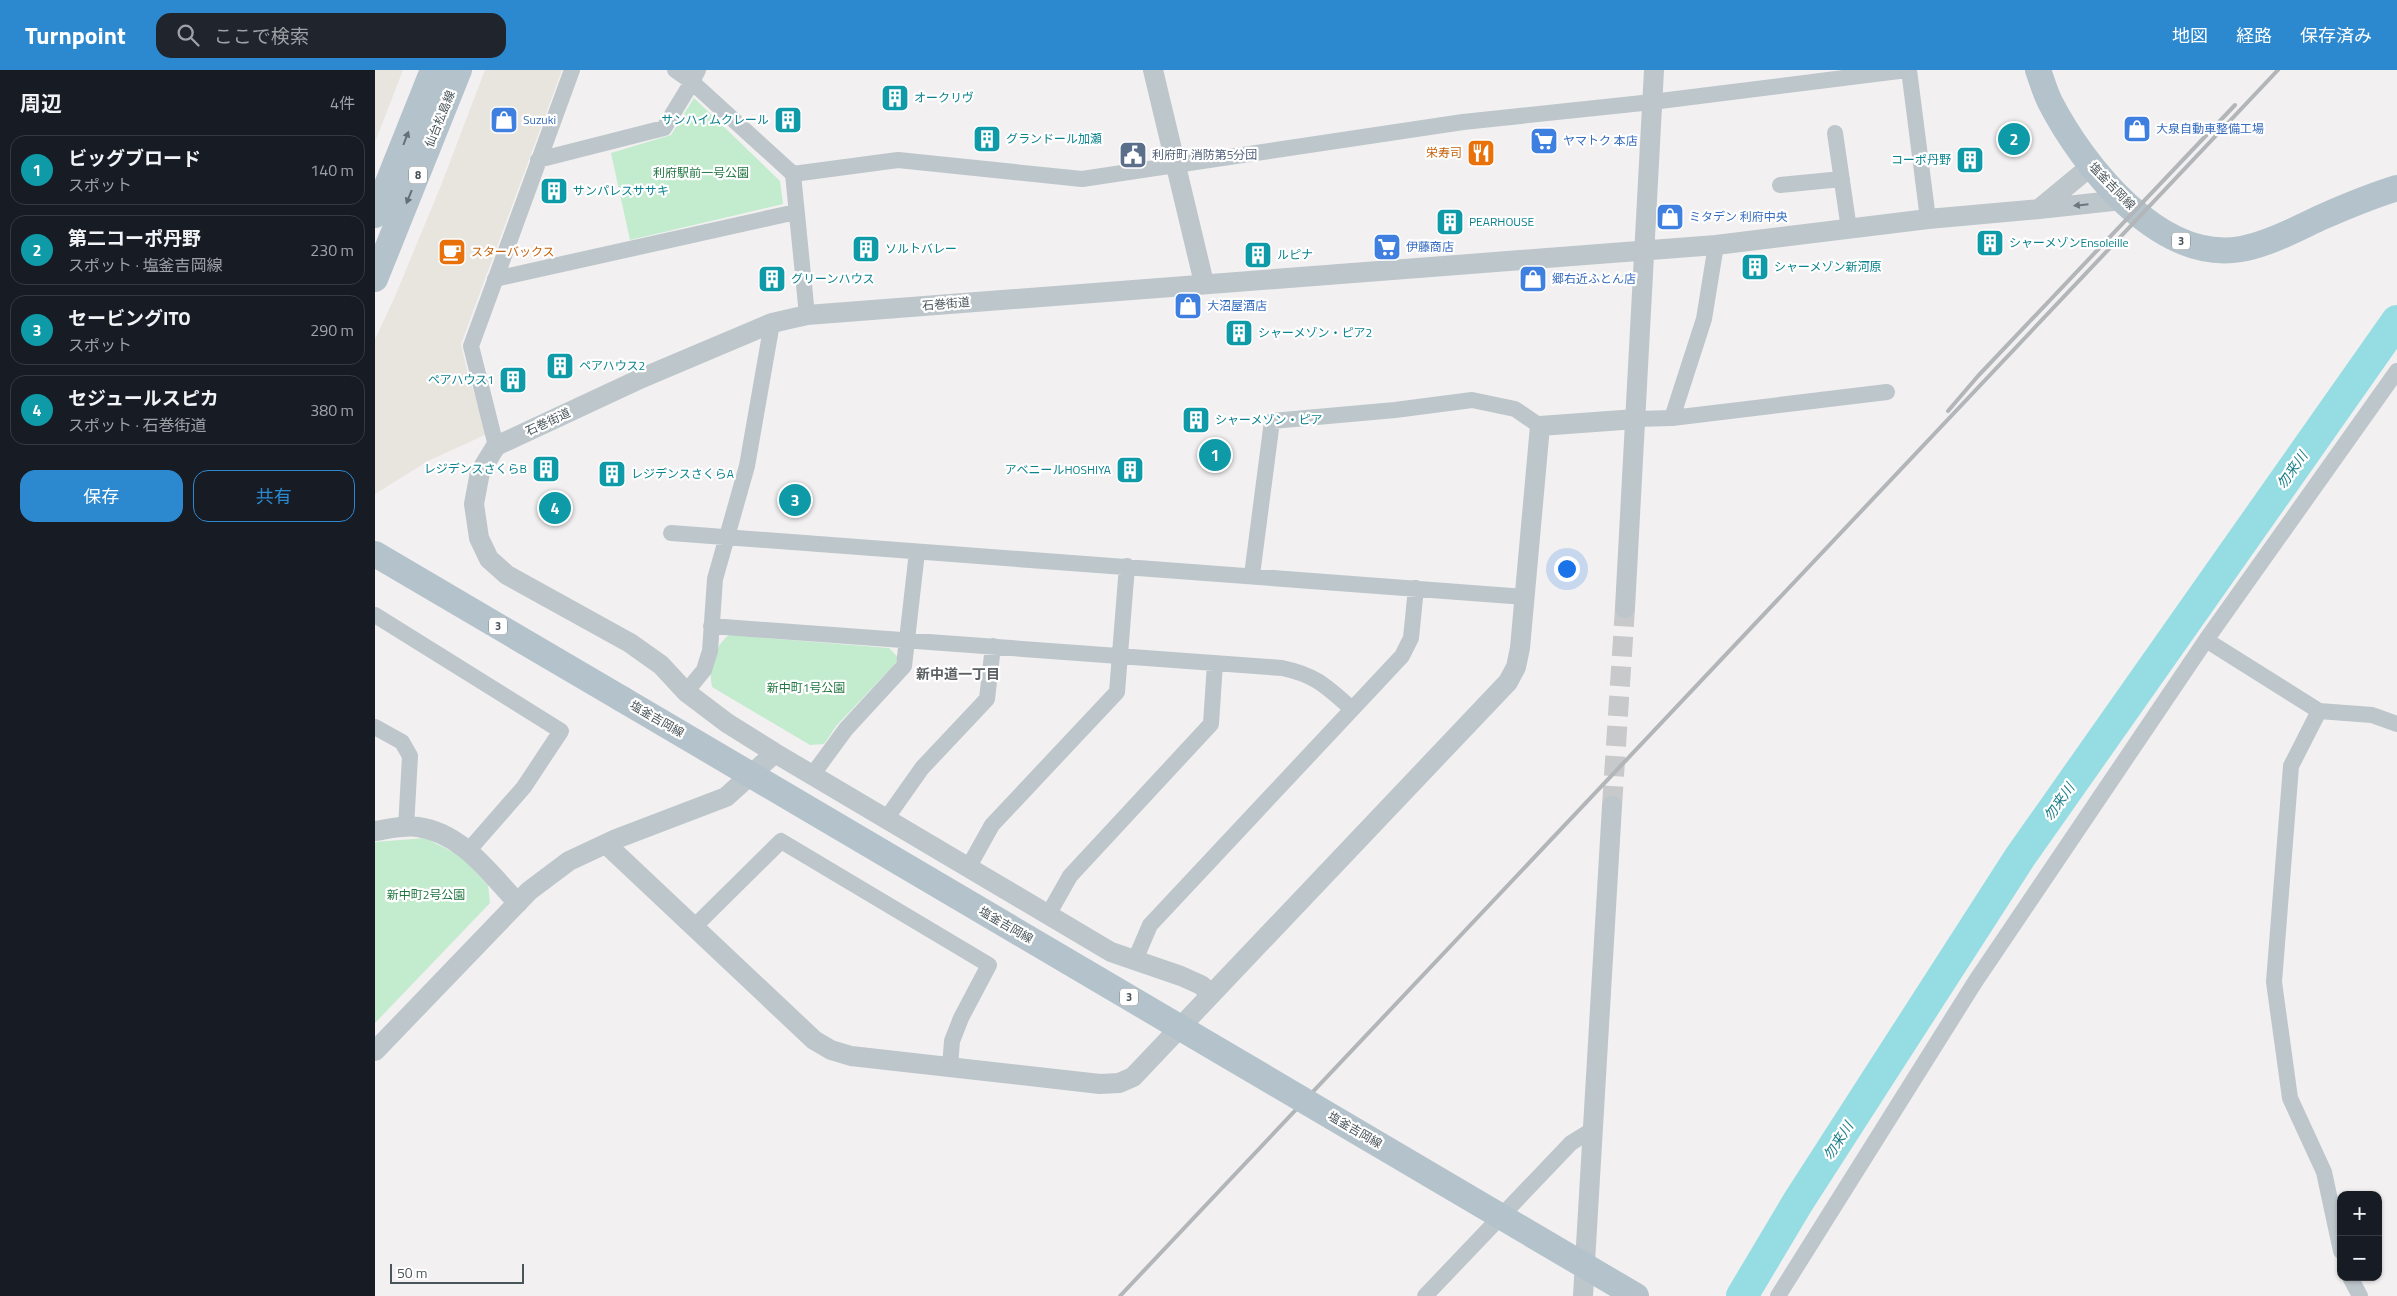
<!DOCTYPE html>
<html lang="ja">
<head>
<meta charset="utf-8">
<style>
	:root { --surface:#171b24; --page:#20242c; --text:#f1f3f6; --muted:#9ea1a6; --line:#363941; --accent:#2d89cf }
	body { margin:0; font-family:"Titillium Web","Noto Sans JP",sans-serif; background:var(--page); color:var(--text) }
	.controls { position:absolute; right:15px; bottom:15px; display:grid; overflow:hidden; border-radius:10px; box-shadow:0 1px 4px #0004 }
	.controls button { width:45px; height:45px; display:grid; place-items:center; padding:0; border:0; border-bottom:1px solid var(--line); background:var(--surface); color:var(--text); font:25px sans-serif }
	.scale { position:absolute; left:15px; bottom:12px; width:134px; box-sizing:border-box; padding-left:5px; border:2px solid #4a555b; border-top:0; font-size:14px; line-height:18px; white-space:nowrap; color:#4a555b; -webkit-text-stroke:4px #fff; paint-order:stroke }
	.you { position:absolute; left:1191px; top:498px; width:18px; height:18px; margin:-12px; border:4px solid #fff; border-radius:50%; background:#1a73e8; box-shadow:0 0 0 8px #1a73e833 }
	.badge { display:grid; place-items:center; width:32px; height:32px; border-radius:50%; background:var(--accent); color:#fff; font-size:16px; font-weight:700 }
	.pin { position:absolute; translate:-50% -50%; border:2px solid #fff; box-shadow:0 1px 5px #0006 }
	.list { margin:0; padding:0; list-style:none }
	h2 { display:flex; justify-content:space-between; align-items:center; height:65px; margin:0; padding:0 20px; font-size:21px }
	h2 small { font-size:16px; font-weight:400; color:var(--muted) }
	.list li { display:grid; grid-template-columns:32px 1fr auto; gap:15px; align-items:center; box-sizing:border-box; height:70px; margin:0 10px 10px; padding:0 10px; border:1px solid var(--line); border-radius:15px }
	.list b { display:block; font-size:19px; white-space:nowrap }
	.list p { margin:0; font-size:16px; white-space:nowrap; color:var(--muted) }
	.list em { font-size:16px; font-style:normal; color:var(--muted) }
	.actions { display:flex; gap:10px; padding:15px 20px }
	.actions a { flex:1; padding:11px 0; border:1px solid var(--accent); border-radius:15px; text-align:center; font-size:18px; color:var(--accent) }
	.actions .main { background:var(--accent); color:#fff }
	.icon { flex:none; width:28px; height:28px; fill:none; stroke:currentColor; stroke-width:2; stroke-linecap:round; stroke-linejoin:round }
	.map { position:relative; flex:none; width:2022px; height:1226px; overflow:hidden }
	header { display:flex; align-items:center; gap:30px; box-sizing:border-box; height:70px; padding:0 25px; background:var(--accent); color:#fff }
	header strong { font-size:24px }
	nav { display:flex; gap:28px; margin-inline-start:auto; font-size:18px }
	.search { width:350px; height:45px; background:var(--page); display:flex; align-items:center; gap:12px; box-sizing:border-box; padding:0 18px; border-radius:15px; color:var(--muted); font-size:19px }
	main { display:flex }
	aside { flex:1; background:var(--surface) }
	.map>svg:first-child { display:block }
	.commercial { fill:#e8e4de }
	.green { fill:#c3ebce }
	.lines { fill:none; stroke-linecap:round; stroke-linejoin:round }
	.river { stroke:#95dde3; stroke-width:32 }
	.tertiary-tunnel { stroke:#c8c9cb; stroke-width:20; stroke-dasharray:20 10; stroke-linecap:butt }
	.minor { stroke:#bdc6cb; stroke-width:16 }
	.tertiary { stroke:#bdc6cb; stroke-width:20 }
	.primary { stroke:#b3c2cb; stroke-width:26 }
	.rail { stroke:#b3b6b9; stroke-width:4 }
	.primary-bridge { stroke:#b3c2cb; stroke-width:26 }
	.oneway { fill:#647077 }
	.oneway2 { fill:#6c777d }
	.labels { text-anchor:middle; stroke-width:4.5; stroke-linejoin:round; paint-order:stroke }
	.shield { fill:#fff; stroke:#80888c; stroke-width:1 }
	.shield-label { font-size:11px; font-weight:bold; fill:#4a555b }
	.culture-label { font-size:12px; fill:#0d838f; stroke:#fff; text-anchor:start }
	.street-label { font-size:12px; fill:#4a555b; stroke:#fff }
	.shop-label { font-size:12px; fill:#366cbe; stroke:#fff; text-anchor:start }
	.food-label { font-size:12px; fill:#c56008; stroke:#fff; text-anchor:end }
	.service-label { font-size:12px; fill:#4e5e75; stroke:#fff; text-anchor:start }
	.park-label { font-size:12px; fill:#217641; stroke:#fff }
	.water-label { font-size:14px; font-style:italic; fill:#1a7f87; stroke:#fff }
	.neighbourhood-label { font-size:14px; font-weight:bold; fill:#5d6164; stroke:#fff }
</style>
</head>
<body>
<header>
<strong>Turnpoint</strong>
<div class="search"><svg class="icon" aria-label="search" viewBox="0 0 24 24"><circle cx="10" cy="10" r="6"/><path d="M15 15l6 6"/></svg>ここで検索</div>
<nav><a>地図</a><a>経路</a><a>保存済み</a></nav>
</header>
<main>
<aside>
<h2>周辺<small>4件</small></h2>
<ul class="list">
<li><span class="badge" style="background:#0f9aa8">1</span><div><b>ビッグブロード</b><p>スポット</p></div><em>140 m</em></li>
<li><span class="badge" style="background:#0f9aa8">2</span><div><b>第二コーポ丹野</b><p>スポット · 塩釜吉岡線</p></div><em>230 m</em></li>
<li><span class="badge" style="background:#0f9aa8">3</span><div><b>セービングITO</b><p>スポット</p></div><em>290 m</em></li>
<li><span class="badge" style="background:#0f9aa8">4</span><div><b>セジュールスピカ</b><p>スポット · 石巻街道</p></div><em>380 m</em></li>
</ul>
<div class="actions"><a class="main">保存</a><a>共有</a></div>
</aside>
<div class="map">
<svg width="2022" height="1226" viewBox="0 0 2022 1226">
	<rect width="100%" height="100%" fill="#f2f0f0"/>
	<!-- commercial -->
	<path class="commercial" d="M0,0h28l-28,72z
		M110,0h77l-101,274 7,31 19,59 -59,27 -53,33v-155l19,-40 48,-116z"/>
	<!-- green -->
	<path class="green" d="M319,28l86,83 3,23 -153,36 -19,-87 60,-18z
		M354,565l160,13 9,9 -3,7 -58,61 -13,19 -14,1 -98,-58c-4,-18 2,-41 17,-52z
		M50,768l34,17 29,30 2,18 -115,120v-181z"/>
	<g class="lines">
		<!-- river -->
		<path class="river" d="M1367,1226l56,-94 222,-345 377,-536"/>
		<!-- tertiary-tunnel -->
		<path class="tertiary-tunnel" d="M1237,736l13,-198"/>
		<!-- minor -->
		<path class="minor" d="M323,0l-6,12 101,92
			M1534,0l19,149
			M1460,63l14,96
			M163,90l126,-32 28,-46 -17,-12
			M1405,115l62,-6
			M120,209l301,-67
			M432,245l-14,-141 105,-14 184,19 381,-57 189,-20 255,-32
			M1297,348l32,-99 12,-74
			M1261,349l36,-1 215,-26
			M121,376l-25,-100 101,-276
			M296,463l854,64
			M877,505l20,-154 123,-11 77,-10 43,9 25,17
			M0,545l186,116 -37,56 -56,64
			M336,556l571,42c34,7 45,19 70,41
			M1831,570l113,71 -28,55 -17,216 16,116 34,74 17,79
			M311,622l18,-22 6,-19 5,-72 32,-113 25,-143
			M1944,641l53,4 25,9
			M0,657l27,15 8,14 -4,72
			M438,704l33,-45 58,-63 13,-114
			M511,749l36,-51 65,-69 6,-53
			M593,798l24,-43 125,-133 10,-126
			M673,845l22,-39 141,-152 4,-61
			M319,857l87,-86 208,124 -28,53 -9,23 -2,26
			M760,890l15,-35 252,-269 9,-18 5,-50
			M1975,1207l10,19
			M1050,1226l146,-153 21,-13
			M1403,1226l197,-314 231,-342 191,-269"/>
		<!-- tertiary -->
		<path class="tertiary" d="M778,0l51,213
			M1664,139l83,-9
			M1250,538l29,-538
			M0,761c13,-2 29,-6 43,-4 44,6 71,46 100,76
			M231,774l208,196 17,10 20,6 249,28 19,-1 14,-6 375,-395 8,-15 4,-19 20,-222 96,-7
			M836,924l-10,-9 -20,-9 -70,-24 -336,-199 -48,-30 -41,-31 -25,-27 -31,-22 -123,-68 -18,-16 -10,-21 -5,-34 6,-32 16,-26 146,-68 130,-55 35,-8 909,-70 212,-26 111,-10 52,-43
			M0,981l154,-160 40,-30 47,-22 110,-42 49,-44
			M1208,1226l29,-490"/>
		<!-- primary -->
		<path class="primary" d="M1663,0c4,11 7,22 12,32 33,64 109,161 191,147 28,-5 55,-20 81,-32 25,-11 49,-21 75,-29
			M0,145l58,-145
			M0,209l84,-209
			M0,484l247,145"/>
		<!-- rail -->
		<path class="rail" d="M1573,341l30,-35 257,-271
			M745,1226l1158,-1226"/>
		<!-- primary-bridge -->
		<path class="primary-bridge" d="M247,629l1014,597"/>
	</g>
	<!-- one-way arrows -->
	<defs><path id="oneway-solid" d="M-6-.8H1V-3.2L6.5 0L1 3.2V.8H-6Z" transform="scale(1.25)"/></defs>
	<g class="oneway">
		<use href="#oneway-solid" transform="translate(31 68) rotate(-69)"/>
		<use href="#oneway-solid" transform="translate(34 127) rotate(112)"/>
	</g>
	<use class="oneway2" href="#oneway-solid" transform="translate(1706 135) rotate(174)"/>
	<!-- icons -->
	<defs>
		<symbol id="building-square" viewBox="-11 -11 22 22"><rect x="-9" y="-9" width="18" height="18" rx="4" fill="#0f9aa8" stroke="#fff"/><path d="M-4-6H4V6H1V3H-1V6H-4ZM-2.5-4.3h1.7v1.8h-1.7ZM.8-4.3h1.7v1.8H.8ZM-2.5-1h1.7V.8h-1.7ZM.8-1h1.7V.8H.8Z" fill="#fff"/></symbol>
		<symbol id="shop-square" viewBox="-11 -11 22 22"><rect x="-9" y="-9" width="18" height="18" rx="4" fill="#3f7fe0" stroke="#fff"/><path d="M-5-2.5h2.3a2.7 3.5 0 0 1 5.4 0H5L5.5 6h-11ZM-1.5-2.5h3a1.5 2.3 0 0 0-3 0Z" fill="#fff"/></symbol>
		<symbol id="supermarket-square" viewBox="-11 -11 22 22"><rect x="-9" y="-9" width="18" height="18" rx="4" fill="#3f7fe0" stroke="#fff"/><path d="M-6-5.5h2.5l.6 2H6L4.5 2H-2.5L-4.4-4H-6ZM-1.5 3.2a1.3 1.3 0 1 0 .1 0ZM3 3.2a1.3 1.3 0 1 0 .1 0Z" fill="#fff"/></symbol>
		<symbol id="restaurant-square" viewBox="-11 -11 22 22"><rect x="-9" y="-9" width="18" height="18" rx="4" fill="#e8710a" stroke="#fff"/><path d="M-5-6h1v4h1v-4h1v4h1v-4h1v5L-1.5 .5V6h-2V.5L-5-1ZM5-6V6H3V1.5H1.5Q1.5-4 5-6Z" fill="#fff"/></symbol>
		<symbol id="civic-square" viewBox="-11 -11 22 22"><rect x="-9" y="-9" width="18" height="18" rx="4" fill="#5c6f8a" stroke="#fff"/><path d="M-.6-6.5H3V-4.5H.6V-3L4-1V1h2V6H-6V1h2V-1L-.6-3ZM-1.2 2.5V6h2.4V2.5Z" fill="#fff"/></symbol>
		<symbol id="cafe-square" viewBox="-11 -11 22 22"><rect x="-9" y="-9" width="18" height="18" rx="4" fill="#e8710a" stroke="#fff"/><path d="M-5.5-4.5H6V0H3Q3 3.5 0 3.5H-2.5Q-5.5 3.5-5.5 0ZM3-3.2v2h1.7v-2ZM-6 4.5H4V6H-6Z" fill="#fff"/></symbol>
	</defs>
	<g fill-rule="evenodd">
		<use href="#building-square" x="504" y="12" width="32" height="32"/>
		<use href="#shop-square" x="113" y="34" width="32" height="32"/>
		<use href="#building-square" x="397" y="34" width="32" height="32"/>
		<use href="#shop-square" x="1746" y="43" width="32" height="32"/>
		<use href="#building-square" x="596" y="53" width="32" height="32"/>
		<use href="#supermarket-square" x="1153" y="55" width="32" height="32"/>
		<use href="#restaurant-square" x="1090" y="67" width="32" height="32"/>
		<use href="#civic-square" x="742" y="69" width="32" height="32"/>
		<use href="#building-square" x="1579" y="74" width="32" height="32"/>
		<use href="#building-square" x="163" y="105" width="32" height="32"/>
		<use href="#shop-square" x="1279" y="131" width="32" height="32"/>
		<use href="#building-square" x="1059" y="136" width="32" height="32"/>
		<use href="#building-square" x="1599" y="157" width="32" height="32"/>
		<use href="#supermarket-square" x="996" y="161" width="32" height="32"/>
		<use href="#building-square" x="475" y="163" width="32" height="32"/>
		<use href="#cafe-square" x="61" y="166" width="32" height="32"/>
		<use href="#building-square" x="867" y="169" width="32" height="32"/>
		<use href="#building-square" x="1364" y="181" width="32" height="32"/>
		<use href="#building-square" x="381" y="193" width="32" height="32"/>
		<use href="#shop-square" x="1142" y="193" width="32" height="32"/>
		<use href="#shop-square" x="797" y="220" width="32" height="32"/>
		<use href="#building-square" x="848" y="247" width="32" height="32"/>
		<use href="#building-square" x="169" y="280" width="32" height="32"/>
		<use href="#building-square" x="122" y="294" width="32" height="32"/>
		<use href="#building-square" x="805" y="334" width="32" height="32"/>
		<use href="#building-square" x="155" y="383" width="32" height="32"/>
		<use href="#building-square" x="739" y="384" width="32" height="32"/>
		<use href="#building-square" x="221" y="388" width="32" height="32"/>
	</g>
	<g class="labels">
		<!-- shield labels -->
		<g class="shield">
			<rect x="34" y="96.5" width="18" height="17" rx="4"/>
			<rect x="1797" y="162.5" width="18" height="17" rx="4"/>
			<rect x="114" y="547.5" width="18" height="17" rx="4"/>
			<rect x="745" y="918.5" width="18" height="17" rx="4"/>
		</g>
		<g class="shield-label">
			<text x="43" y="109">8</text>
			<text x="1806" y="175">3</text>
			<text x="123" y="560">3</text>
			<text x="754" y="931">3</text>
		</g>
		<!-- culture labels -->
		<g class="culture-label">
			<text x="539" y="32">オークリヴ</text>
			<text x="394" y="54" text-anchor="end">サンハイムクレール</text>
			<text x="631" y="73">グランドール加瀬</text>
			<text x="1576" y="94" text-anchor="end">コーポ丹野</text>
			<text x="198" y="125">サンパレスササキ</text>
			<text x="1094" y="156">PEARHOUSE</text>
			<text x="1634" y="177">シャーメゾンEnsoleille</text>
			<text x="510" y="183">ソルトバレー</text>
			<text x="902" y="189">ルピナ</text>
			<text x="1399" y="201">シャーメゾン新河原</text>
			<text x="416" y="213">グリーンハウス</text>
			<text x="883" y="267">シャーメゾン・ピア2</text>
			<text x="204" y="300">ペアハウス2</text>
			<text x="119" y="314" text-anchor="end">ペアハウス1</text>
			<text x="840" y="354">シャーメゾン・ピア</text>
			<text x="152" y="403" text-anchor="end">レジデンスさくらB</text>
			<text x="736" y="404" text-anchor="end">アベニールHOSHIYA</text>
			<text x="256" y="408">レジデンスさくらA</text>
		</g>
		<!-- street labels -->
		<g class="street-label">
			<text transform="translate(65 49) rotate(-68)" y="4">仙台松島線</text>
			<text transform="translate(1737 116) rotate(46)" y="4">塩釜吉岡線</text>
			<text transform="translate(571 234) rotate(-5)" y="4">石巻街道</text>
			<text transform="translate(173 352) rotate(-25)" y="4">石巻街道</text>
			<text transform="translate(282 649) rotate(30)" y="4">塩釜吉岡線</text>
			<text transform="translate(631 855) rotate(30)" y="4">塩釜吉岡線</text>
			<text transform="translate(980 1060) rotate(30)" y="4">塩釜吉岡線</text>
		</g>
		<!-- shop labels -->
		<g class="shop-label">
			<text x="148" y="54">Suzuki</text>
			<text x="1781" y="63">大泉自動車整備工場</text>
			<text x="1188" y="75">ヤマトク 本店</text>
			<text x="1314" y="151">ミタデン 利府中央</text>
			<text x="1031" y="181">伊藤商店</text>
			<text x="1177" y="213">郷右近ふとん店</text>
			<text x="832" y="240">大沼屋酒店</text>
		</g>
		<!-- food labels -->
		<g class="food-label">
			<text x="1087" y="87">栄寿司</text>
			<text x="96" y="186" text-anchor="start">スターバックス</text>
		</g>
		<!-- service labels -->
		<g class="service-label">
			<text x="777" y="89">利府町 消防第5分団</text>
		</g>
		<!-- park labels -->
		<g class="park-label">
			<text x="326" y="107">利府駅前一号公園</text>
			<text x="431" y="622">新中町1号公園</text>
			<text x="51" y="829">新中町2号公園</text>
		</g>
		<!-- water labels -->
		<g class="water-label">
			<text transform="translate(1917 400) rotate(-55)" y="5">勿来川</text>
			<text transform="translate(1684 732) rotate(-55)" y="5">勿来川</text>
			<text transform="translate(1463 1071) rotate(-57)" y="5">勿来川</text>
		</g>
		<!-- neighbourhood labels -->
		<g class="neighbourhood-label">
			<text x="583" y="609">新中道一丁目</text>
		</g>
	</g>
</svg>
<div class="controls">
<button>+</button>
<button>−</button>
</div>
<div class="scale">50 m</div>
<div class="you"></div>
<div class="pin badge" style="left:840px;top:385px;background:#0f9aa8">1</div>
<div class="pin badge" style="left:1639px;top:69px;background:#0f9aa8">2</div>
<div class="pin badge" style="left:420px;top:430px;background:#0f9aa8">3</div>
<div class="pin badge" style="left:180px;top:438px;background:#0f9aa8">4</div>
</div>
</main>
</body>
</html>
